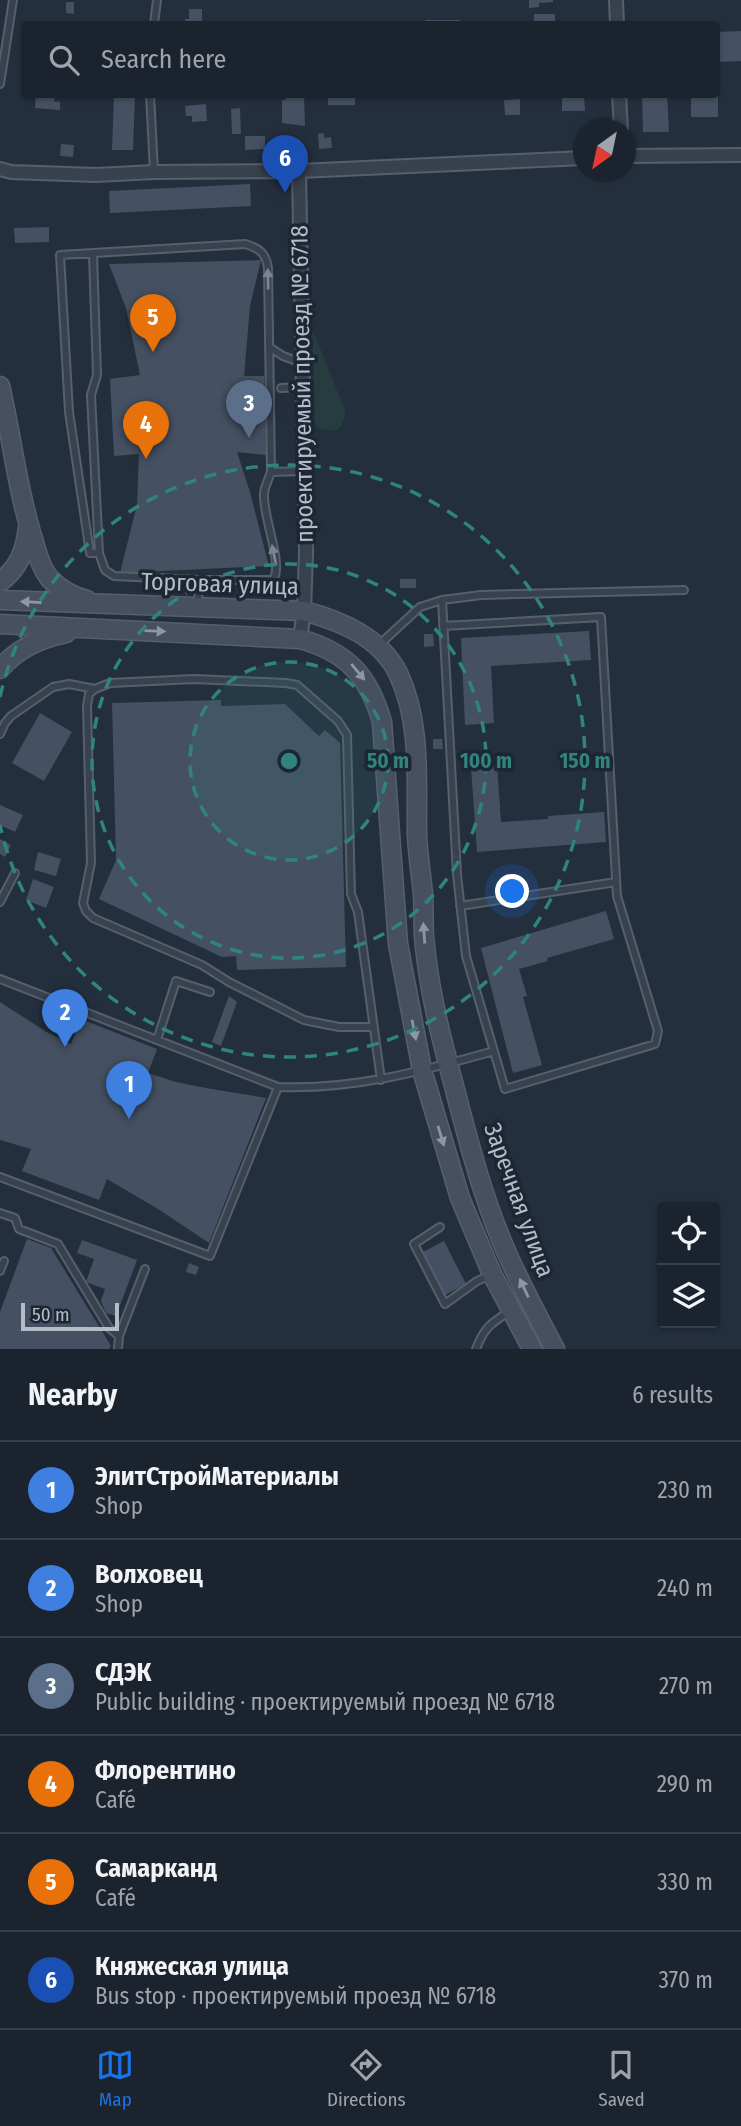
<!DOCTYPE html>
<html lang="en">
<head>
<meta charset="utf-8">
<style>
	:root { --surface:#1b232e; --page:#242b36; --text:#f1f3f6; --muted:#a0a4aa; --line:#39404a; --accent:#1a73e8 }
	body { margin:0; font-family:"Fira Sans Condensed",sans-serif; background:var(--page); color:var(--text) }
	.controls { position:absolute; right:21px; bottom:21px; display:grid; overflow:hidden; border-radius:7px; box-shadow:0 2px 5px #0004 }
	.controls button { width:63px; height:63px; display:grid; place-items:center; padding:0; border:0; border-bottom:2px solid var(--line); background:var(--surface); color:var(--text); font:35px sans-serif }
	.compass { position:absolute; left:573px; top:119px; width:63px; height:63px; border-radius:50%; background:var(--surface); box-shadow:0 2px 5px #0004; rotate:213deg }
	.scale { position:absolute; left:21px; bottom:18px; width:98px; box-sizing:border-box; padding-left:7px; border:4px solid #b4bcc9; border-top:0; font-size:19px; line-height:24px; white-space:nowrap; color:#b4bcc9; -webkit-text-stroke:5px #1d2633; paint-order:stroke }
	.you { position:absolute; left:513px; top:892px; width:24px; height:24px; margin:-18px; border:5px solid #fff; border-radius:50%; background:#1a73e8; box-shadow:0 0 0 10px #1a73e833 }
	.badge { display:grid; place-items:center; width:46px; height:46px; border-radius:50%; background:var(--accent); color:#fff; font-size:23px; font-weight:700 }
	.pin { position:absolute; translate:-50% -58px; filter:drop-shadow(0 2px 4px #0008) }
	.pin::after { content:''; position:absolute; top:37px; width:24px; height:21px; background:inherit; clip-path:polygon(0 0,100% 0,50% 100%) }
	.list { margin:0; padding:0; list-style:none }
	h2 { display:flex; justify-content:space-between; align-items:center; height:91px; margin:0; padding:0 28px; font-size:30px }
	h2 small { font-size:23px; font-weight:400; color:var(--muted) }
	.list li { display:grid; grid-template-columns:46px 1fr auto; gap:21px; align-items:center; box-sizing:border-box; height:98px; padding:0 28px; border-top:2px solid var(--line) }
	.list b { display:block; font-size:26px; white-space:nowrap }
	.list p { margin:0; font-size:23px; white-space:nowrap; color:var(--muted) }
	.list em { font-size:23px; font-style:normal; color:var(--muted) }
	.icon { flex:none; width:38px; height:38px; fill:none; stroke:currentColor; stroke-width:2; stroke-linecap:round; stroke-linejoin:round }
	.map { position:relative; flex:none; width:741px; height:1349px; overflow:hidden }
	.search { position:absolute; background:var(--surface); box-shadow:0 2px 5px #0004; left:21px; right:21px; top:21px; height:77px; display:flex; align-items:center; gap:18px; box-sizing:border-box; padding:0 24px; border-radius:7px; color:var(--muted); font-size:26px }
	.sheet { height:679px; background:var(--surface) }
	nav { display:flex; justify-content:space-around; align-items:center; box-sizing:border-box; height:98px; border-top:2px solid var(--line); background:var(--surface); font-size:19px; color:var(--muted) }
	nav a { display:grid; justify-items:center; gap:4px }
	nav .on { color:var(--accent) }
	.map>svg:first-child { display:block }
	.green { fill:#263c3f }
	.building { fill:#455162 }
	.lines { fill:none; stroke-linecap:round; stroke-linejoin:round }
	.lane-casing { stroke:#565f6c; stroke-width:10 }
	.street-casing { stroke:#565f6c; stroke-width:16 }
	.secondary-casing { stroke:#565f6c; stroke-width:21 }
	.lane { stroke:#38414e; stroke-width:6 }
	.street { stroke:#38414e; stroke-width:12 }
	.secondary { stroke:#465061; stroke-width:18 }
	.oneway { fill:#7c8592 }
	.oneway2 { fill:#8e96a5 }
	.ring { fill:none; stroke:#308480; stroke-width:3.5; stroke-dasharray:12 9 }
	.labels { text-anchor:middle; stroke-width:7; stroke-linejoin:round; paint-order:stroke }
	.street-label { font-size:24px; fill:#b4bcc9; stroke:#1d2633 }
	.centre { fill:#308480; stroke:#1d2633; stroke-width:3.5 }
	.ring-label { font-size:21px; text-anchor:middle; font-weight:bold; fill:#308480; stroke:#1d2633; stroke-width:7; stroke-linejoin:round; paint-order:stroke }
</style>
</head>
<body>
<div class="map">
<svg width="741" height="1349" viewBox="0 0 741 1349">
	<rect width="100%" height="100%" fill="#242f3e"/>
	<!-- green -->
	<path class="green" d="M312,328l34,85 -5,13 -4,4h-14l-6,-3 -2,-4z"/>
	<!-- building -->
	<path class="building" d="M529,0h24v2l-14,1v4l-10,1z
		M66,2h8v12l-8,-1z
		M189,9h13v15h-17v-5h4z
		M534,14h21v10h-21z
		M425,20h35v4h-35z
		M741,31v30l-25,1v-30z
		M36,94h19l-1,7 6,1v8l-25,-2z
		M114,94l21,1 -2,55h-21z
		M286,94h18l1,32 -23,-3v-23h4z
		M328,94h27v11h-27z
		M562,94h22l1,17h-23z
		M642,94h25l2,38h-26z
		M691,94h27v23h-27z
		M520,99v16h-15l-1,-15z
		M206,104l1,17 -15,1v-6h-6l-1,-10z
		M240,108l1,26h-9l-1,-25z
		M324,133v5l7,-1 1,11 -13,1 -1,-15z
		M245,136h20v13l-20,1z
		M61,144l13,1 -1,12 -13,-1z
		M250,184l1,22 -141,7 -1,-22z
		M49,227v15l-34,1 -1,-15z
		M261,260l-11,46 -6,70h20l2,79 -29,-3 13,40 19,74 -149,7 17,-68 2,-51 -25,2 -4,-77 30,-4 -14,-67 -17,-44z
		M400,579h16v9h-16z
		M589,631l2,29 -100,6 3,57 -29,2 -4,-87z
		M424,634h9l1,12 -10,1z
		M221,700v6l64,-2 34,32 6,-6 15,13 6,224 -109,3 -1,-14 -14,1 -123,-58 17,-39 -4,-157z
		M40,713l32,19 -28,49 -32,-18z
		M433,739h9l1,10h-10z
		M497,765l4,57 47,-3v-3l56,-4 2,30 -129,10 -6,-85z
		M0,805l23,10 -8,17 -15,-7z
		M0,839l11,6 -6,12 -5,-3z
		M38,852l23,7 -5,17 -22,-6z
		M33,879l21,8 -8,21 -20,-8z
		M606,911l8,28 -67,19 1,3 -29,8 8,27 -4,1 19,68 -29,8 -32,-125z
		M229,996l8,6 -16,44 -9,-4z
		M0,1002l45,29 26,13 10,-25 76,30 -9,24 28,9 30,6 60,10 -57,145 -51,-34 -51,-30 -8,21 -77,-29 9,-22 -31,-9z
		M27,1239l24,9 60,98 -2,3h-109v-37z
		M82,1240l55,20 -21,56 -10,-3 -5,-12 4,-12 -19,-7 8,-23 -17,-6z
		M444,1241l22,43 -21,11 -22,-43z
		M189,1263l10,4 -3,8 -10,-3z"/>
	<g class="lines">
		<defs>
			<path id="lane" d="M154,24l3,-24
				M0,84l13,-84
				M150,94l4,78
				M93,255l4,120 -6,20 8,158h-9l-21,-141 -9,-157 185,-11c14,4 21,9 23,24l3,204c-2,6 -6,14 -7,21 -2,22 20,72 9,87h-74l-85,-4 -9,-6 -6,-17
				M269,347l14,9 19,7
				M281,388l21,-1
				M271,472l33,-1
				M442,600l15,274 9,82 39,133 150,-45 3,-13 -41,-135 -16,-279 -158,9
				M198,604l1,-24
				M379,645l41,-38 22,-7 39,-5 203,-5
				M0,734l5,-11 6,-7 42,-29 16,-3 26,5
				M0,902l15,-29
				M460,906l156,-24
				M0,979l278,108c75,3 145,-16 216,-36
				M374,1027h-35l-35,-7 -75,-38 -27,-17 -109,-47 -7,-7 -3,-8 8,-40 -4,-157 2,-12 6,-5 15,-6 84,-4 92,4 11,2 41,36 9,14 4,159 7,18 23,168
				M157,1040l19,-59 34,11
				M0,1177l210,79 68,-169
				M0,1213l15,5 4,11 39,15 51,84 10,8
				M440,1227l-26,17 31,60 32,-23 14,-6
				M0,1271l4,-10
				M118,1349l1,-13 26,-67
				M476,1349c8,-21 15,-26 34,-38"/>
			<path id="street" d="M616,0l1,24
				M619,94l2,36
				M626,156l115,-1
				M0,169l11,3 85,3 58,-3 145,-1 285,-13
				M299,171l7,382 -2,58 -4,28"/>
			<path id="secondary" d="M0,386c12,51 17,103 33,153 4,14 8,29 17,40 10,10 24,18 37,21
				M0,582c19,-14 25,-31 28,-54
				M0,600l304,11c37,10 76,26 94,62 24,50 18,109 19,163 1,19 4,38 6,58 1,14 0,28 1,42 4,50 16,98 29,146 14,54 28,110 50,162 15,36 34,71 52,105
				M0,624l300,15c47,13 69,37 82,83l16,222 24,126 38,128 32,76 40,75
				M0,669c18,-21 39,-30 66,-36"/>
		</defs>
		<!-- lane casing -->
		<use href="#lane" class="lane-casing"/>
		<!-- street casing -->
		<use href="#street" class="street-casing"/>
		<!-- secondary casing -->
		<use href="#secondary" class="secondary-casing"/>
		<!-- lane -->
		<use href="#lane" class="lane"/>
		<!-- street -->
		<use href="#street" class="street"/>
		<!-- secondary -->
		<use href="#secondary" class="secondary"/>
	</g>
	<!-- one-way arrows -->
	<defs><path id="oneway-solid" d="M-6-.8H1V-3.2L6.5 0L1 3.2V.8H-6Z" transform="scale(1.75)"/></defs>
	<g class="oneway">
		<use href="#oneway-solid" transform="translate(268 279) rotate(-91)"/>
		<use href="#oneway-solid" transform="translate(274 555) rotate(-101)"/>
	</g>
	<g class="oneway2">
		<use href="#oneway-solid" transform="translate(31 602) rotate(-177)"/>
		<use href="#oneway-solid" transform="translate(155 631) rotate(2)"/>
		<use href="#oneway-solid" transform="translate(358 672) rotate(50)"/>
		<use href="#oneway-solid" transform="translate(424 933) rotate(-94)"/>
		<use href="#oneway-solid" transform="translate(414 1030) rotate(79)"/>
		<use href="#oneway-solid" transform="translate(441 1136) rotate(73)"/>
		<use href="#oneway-solid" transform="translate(524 1288) rotate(-115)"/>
	</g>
	<!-- distance rings -->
	<circle cx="289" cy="761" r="99" fill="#308480" fill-opacity=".12"/>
	<g class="ring">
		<circle cx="289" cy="761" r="99"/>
		<circle cx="289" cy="761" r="197"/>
		<path d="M0 697A296 296 0 1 1 0 825"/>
	</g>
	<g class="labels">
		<!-- street labels -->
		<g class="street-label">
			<text transform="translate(302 384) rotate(-91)" y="8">проектируемый проезд № 6718</text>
			<text transform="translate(220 584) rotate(2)" y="8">Торговая улица</text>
			<text transform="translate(519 1200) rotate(70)" y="8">Заречная улица</text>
		</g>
	</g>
	<circle cx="289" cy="761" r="10" class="centre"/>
	<g class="ring-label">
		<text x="388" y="768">50 m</text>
		<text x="486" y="768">100 m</text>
		<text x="585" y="768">150 m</text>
	</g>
</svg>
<div class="controls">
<button><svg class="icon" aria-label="locate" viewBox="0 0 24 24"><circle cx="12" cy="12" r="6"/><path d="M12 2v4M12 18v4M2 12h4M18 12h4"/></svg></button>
<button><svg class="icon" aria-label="layers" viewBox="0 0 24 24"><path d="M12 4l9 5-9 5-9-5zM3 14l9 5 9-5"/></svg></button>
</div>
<svg class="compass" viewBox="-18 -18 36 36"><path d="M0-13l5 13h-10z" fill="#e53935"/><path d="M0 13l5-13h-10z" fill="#a0a4aa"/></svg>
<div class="scale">50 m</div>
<div class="you"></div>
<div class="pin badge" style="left:129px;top:1119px;background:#3f7fe0">1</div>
<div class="pin badge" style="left:65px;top:1047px;background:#3f7fe0">2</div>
<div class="pin badge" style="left:249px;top:438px;background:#5c6f8a">3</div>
<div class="pin badge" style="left:146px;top:459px;background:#e8710a">4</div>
<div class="pin badge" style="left:153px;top:352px;background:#e8710a">5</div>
<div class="pin badge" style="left:285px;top:193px;background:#1a4fb4">6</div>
<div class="search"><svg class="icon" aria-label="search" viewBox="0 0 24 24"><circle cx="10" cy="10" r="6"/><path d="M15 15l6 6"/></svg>Search here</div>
</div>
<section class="sheet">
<h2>Nearby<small>6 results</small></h2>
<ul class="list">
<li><span class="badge" style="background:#3f7fe0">1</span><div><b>ЭлитСтройМатериалы</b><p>Shop</p></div><em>230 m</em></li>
<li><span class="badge" style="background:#3f7fe0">2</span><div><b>Волховец</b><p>Shop</p></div><em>240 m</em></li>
<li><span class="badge" style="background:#5c6f8a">3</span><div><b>СДЭК</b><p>Public building · проектируемый проезд № 6718</p></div><em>270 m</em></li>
<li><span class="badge" style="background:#e8710a">4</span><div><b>Флорентино</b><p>Café</p></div><em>290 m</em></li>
<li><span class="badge" style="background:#e8710a">5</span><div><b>Самарканд</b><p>Café</p></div><em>330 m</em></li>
<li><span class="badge" style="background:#1a4fb4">6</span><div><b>Княжеская улица</b><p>Bus stop · проектируемый проезд № 6718</p></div><em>370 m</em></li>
</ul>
</section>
<nav>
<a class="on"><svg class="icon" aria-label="map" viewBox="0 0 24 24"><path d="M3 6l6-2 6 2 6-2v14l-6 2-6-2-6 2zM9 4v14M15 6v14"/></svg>Map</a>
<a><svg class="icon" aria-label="directions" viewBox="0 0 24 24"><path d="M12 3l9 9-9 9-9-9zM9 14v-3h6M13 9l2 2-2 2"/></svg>Directions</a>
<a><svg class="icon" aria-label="saved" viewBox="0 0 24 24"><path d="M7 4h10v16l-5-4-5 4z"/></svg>Saved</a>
</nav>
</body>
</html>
